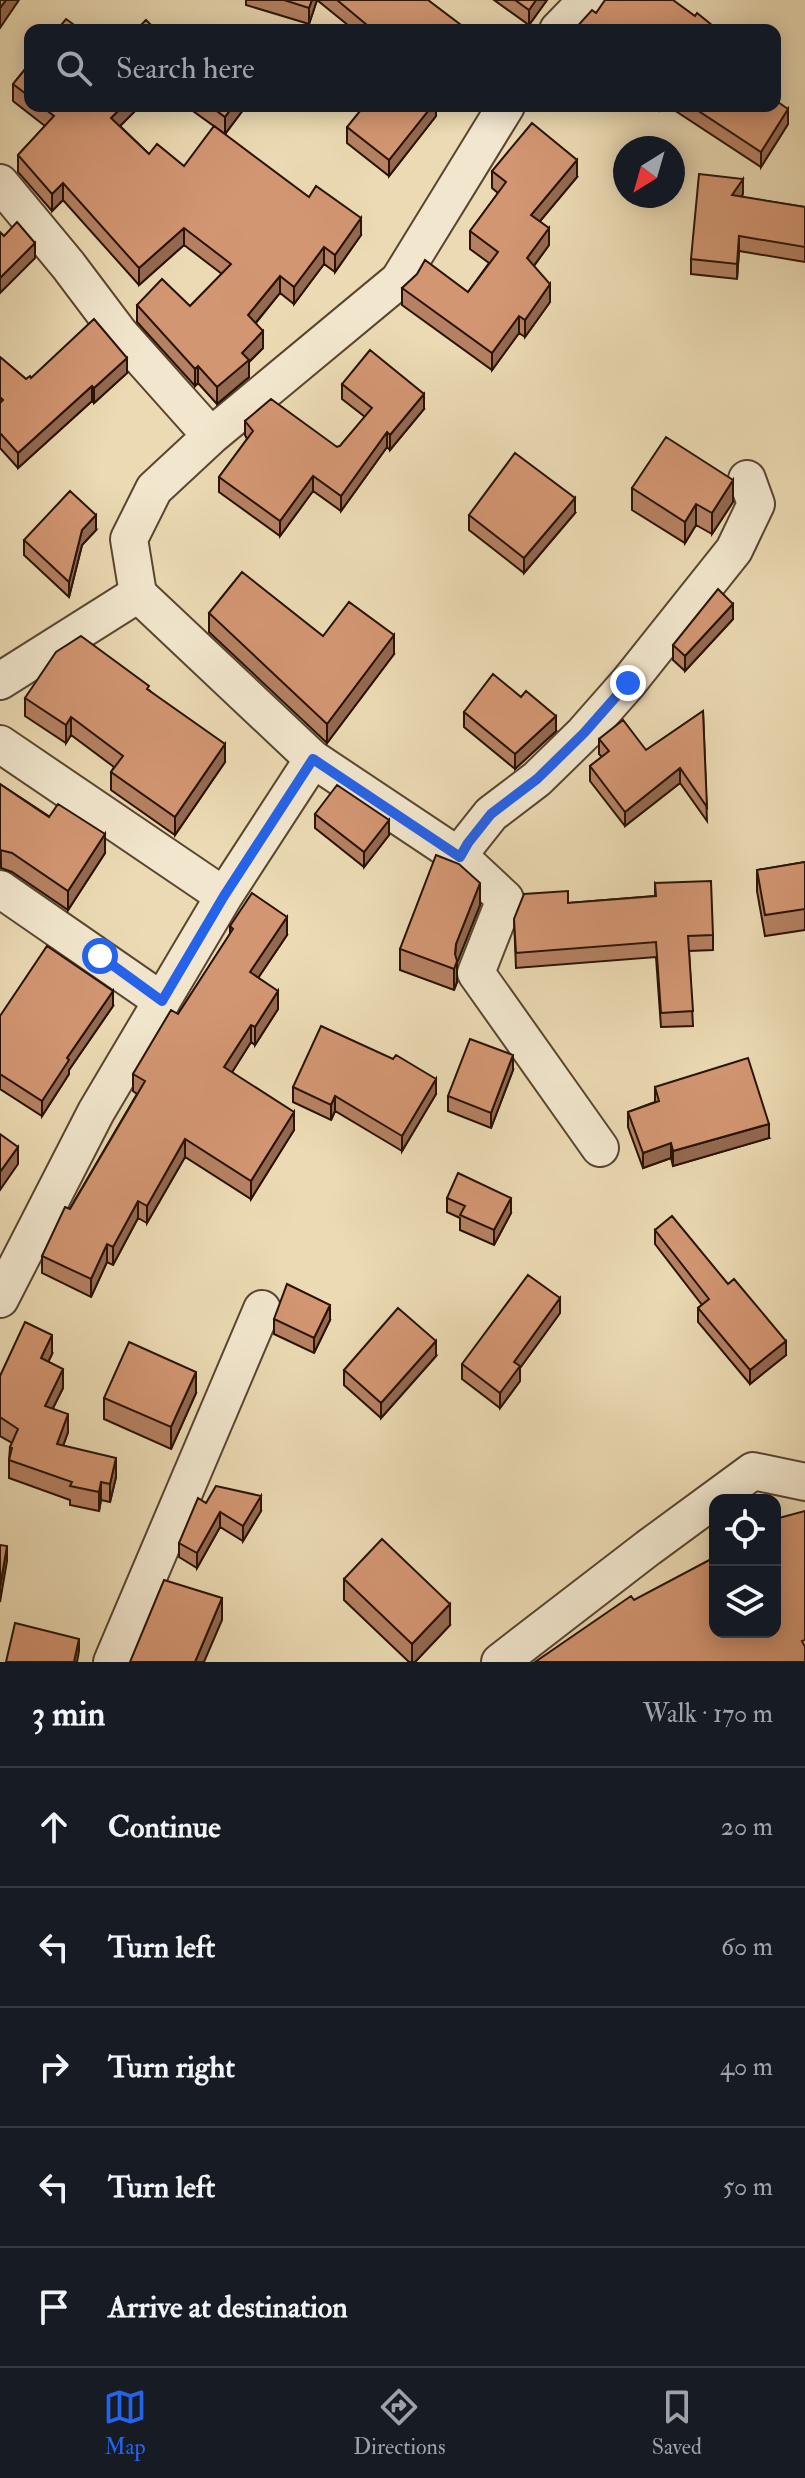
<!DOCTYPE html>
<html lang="en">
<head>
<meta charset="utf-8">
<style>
	:root { --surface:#171b24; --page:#20242c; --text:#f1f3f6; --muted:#9ea1a6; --line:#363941; --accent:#2563eb }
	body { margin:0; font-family:"IM FELL Double Pica",serif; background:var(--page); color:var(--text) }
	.controls { position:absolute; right:24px; bottom:24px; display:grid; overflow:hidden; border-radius:16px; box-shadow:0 4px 20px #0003 }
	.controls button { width:72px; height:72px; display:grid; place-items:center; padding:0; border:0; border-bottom:2px solid var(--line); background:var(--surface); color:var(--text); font:40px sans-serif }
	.compass { position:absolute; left:613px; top:136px; width:72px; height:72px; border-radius:50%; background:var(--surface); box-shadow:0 4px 20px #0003; rotate:217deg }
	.stop { position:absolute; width:24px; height:24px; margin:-18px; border:6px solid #2563eb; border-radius:50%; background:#fff }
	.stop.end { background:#2563eb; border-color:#fff; box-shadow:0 2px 8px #0008 }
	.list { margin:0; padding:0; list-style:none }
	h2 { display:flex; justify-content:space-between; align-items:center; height:104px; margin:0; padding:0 32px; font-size:34px }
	h2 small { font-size:26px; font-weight:400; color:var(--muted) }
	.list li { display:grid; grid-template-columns:52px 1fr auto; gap:24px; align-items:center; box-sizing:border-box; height:120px; padding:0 32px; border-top:2px solid var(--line) }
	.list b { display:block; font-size:30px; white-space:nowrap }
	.list em { font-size:26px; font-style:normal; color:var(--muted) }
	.icon { flex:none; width:44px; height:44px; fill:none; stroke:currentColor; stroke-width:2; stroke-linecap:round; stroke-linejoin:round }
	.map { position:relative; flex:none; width:805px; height:1662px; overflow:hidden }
	.search { position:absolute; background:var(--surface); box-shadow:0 4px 20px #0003; left:24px; right:24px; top:24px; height:88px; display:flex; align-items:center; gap:20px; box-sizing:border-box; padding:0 28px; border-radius:16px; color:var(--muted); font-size:30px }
	.sheet { height:704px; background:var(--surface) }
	nav { display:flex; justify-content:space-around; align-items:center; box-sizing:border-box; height:112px; border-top:2px solid var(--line); background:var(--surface); font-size:22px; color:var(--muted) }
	nav a { display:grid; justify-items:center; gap:4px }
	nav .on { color:var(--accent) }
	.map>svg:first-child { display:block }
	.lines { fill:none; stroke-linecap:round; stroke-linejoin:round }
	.minor-casing { stroke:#5a4530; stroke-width:40 }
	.minor { stroke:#f2e7ce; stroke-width:36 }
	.wall { fill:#b58162; stroke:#2a1305; stroke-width:2 }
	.shaded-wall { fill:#936950; stroke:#2a1305; stroke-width:2 }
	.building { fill:#d29672; stroke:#2a1305; stroke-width:2 }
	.route { stroke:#2563eb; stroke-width:10 }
</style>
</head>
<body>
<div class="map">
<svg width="805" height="1662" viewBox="0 0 805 1662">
	<rect width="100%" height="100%" fill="#ebdab3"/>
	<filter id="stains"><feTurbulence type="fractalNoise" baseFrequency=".0025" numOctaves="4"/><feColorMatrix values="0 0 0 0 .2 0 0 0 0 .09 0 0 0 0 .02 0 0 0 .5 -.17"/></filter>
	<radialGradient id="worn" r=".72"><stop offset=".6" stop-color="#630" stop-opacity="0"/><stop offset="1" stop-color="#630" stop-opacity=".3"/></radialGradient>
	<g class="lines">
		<defs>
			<path id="minor" d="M558,30l29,-30
				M0,183l68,82 52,69 91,102 -57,53 -25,50 9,55 175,165 147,98 45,42 -29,74 124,175
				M211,436l188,-156 107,-174
				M0,681l138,-87
				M0,744l224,152
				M460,857l8,-14 23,-29 46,-35 47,-46 44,-50 106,-133 22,-46 -9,-25
				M0,889l162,112
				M0,1299l96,-187 128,-216 89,-137
				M112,1662l150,-353
				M500,1662l148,-114 105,-77 52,11"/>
		</defs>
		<!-- minor casing -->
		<use href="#minor" class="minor-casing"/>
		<!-- minor -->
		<use href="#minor" class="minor"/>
	</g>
	<!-- wall -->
	<path class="wall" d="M246,0h71l-8,24 -63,-19z
		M317,0h111l33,30h-107z
		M494,0h53l-18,25z
		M30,63v43h110l-20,20 29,28 35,12 177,69 -26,37 -11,-8 -30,40 -14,-11 -24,30 7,25 -14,14v15l-32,27 -19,-21 -3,3 -58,-64v-17l53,1 32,-32 -38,-29 -45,40 -76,-85 -11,11 -34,-39v-17l27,-29 -32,-25v-17z
		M186,106h60l-21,28z
		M436,106v10l-47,60 -42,-33v-16z
		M651,106h11l-3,5z
		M668,106h107l13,18 -27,43z
		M492,171l85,6 -37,44 9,24 -15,21 16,36 -25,35 -6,-4 -27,37 -90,-65v-17l66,4 21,-29 -19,-14v-18l28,-38 -6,-5z
		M743,194l-2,3 64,10v55l-66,-11 -2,28 -46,-5v-15z
		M0,357l26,22 5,-1 96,-5 -33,30 -2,-2 -74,67 -18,-20z
		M342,384l82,25 -34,41 -3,-3 -46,64 -28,-20 -33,45 -61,-44v-15l28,-38 -2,-4v-14l92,26 3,-1 25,-29 -23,-18z
		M632,488l101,14 -21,32 -16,-9 -11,18 -53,-33z
		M575,513l-51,60 -55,-43v-15z
		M96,530l-14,15 -13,52 -45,-42v-15z
		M209,613l114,23 71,18 -67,89 -118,-111z
		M733,619l-48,52 -12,-11v-15z
		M149,690l76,72 -50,73 -64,-45v-18l3,-5 -43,-32 -5,8 -41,-27v-18z
		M703,711l4,110 -27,-38 -55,43 -35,-45v-15l12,-9 -3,-3v-15l47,11z
		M464,712l92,19 -41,38 -51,-42z
		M0,784l105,69 -37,57 -56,-38 -11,-4z
		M315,814l74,21 -25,32 -49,-39z
		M805,862v68l-40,6 -8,-45v-21z
		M655,883l58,52v15l-24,1 4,75 -32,1 -5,-70 -140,11 -2,-49 54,-16 87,-7z
		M480,905l-23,58v19l-3,8 -54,-20v-21z
		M230,926l57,9 -29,43 20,31 -23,36 -4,-3 -19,30 62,58 -43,69 -66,-42 -38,66 -9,-5 -25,47 -6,-3 -16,35 -49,-24v-17l95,-162 -4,-3v-17l45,-60 52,-80z
		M113,1006l-44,64v4l-27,42 -42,-27v-73z
		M393,1059l43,35 -34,57 -67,-40 -4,9 -38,-18v-15z
		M513,1070l-22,58 -43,-17v-15z
		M655,1087l114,51 -96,28 -2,-8 -28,10 -15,-41v-15l27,-10z
		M447,1198l64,15 -17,32 -34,-15v-12l-13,-6z
		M655,1230l73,54 58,71 -36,29 -52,-62v-14l4,-3 -47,-61z
		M560,1313l-40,55v13l-20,27 -38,-29v-15z
		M274,1319l56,1 -16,33 -40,-19z
		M52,1354l-4,8 15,26 -10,20 15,24 -5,14 53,31 -6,25 -9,-2 -2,11 -29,-6v-5l-61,-22v-18l1,-13 2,-4 -12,-7v-60z
		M436,1356l-55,62 -37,-33v-15z
		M196,1393l-25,56 -67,-30v-21z
		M206,1503l55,8 -18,30 -23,-14 -23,41 -18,-11v-14z
		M344,1579l106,46 -35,37h-6l-65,-62z"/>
	<!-- shaded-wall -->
	<path class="shaded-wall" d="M6,0h13l-19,28v-20z
		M312,0h5l-8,24v-16z
		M536,0h11l-18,25v-15z
		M123,106h17l-29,29v-17z
		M233,106h13l-21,28v-17z
		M432,106h4v10l-47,60v-16z
		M788,109v15l-27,43v-15z
		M577,160v17l-46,55v-17z
		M743,179v15l-11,16v-15z
		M63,183v17l-11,11v-17z
		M361,218v17l-26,37v-17z
		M184,228v17l-45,40v-17z
		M549,228v17l-22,30v-17z
		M739,236v15l-2,28v-15z
		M35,243v15l-35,35v-15z
		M324,247v17l-30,40v-17z
		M280,276v17l-32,39v-17z
		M550,284v18l-25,35v-17z
		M519,316v17l-27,37v-17z
		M263,331v17l-14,14v15l-32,27v-17l25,-34z
		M127,358v15l-33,30v-15z
		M198,366v17l-3,3v-17z
		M92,386v15l-74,67v-15z
		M424,394v15l-34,41v-15z
		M387,432v15l-46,64v-15z
		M313,476v15l-33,45v-15z
		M733,480v22l-21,32v-21z
		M575,498v15l-51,60v-15z
		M696,504v21l-11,18v-21z
		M96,515v15l-14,15 -13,52v-15l13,-52z
		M733,604v15l-48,52v-15z
		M394,635v19l-67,89v-19z
		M556,716v15l-41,38v-15z
		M71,717v18l-5,8v-18z
		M225,744v18l-50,73v-18z
		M680,768v15l-55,43v-14z
		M389,820v15l-25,32v-15z
		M105,834v19l-37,57v-19z
		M480,883v22l-23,58v19l-3,8v-21l2,-25z
		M287,917v18l-37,55v-18z
		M113,991v15l-44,64v4l-27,42v-15l25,-43z
		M278,991v18l-23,36v-18z
		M251,1025v17l-27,43v-18z
		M513,1055v15l-22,58v-15z
		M436,1079v15l-34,57v-15z
		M335,1096v15l-4,9v-15z
		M294,1112v18l-43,69v-18z
		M769,1124v14l-96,28v-15z
		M185,1139v18l-38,66v-17z
		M671,1143v15l-28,10v-15z
		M18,1147v17l-18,26v-18z
		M511,1198v15l-17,32v-15z
		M138,1201v17l-25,47v-18z
		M107,1244v18l-16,35v-18z
		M560,1298v15l-40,55v13l-20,27v-15l14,-31z
		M330,1305v15l-16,33v-15z
		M52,1335v19l-11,23v-19z
		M436,1341v15l-55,62v-15z
		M786,1341v14l-36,29v-14z
		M63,1369v19l-18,36v-18z
		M196,1372v21l-25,56v-22z
		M68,1414v18l-11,31v-19z
		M116,1458v19l-6,25v-18z
		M101,1482v18l-2,11v-19z
		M261,1496v15l-18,30v-15z
		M220,1512v15l-23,41v-15z
		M7,1546v15l-7,41v-15z
		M222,1598v22l-18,42h-9z
		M450,1604v21l-35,37h-3v-18z
		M79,1639v12l-2,11h-3z"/>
	<!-- building -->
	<path class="building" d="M0,0h6l-6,8z
		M284,0h28l-3,8z
		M337,0h91l33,25 -4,5h-84z
		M515,0h21l-7,10z
		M605,0h68l22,16 2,-3 21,17h-144l18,-20 4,3z
		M66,19l15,11h-24z
		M146,20l10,10h-20z
		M30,63v34l-17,-13z
		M775,100l13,9 -27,43 -70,-46h84z
		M41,106h82l-12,12 38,36 8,-10 27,22 30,-40 95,71 7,-11 45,32 -26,37 -11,-8 -30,40 -14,-11 -32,39 15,16 -21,22 7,7 -32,27 -19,-21 -3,3 -58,-64 25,-26 28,27 41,-42 -47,-36 -45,40 -76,-85 -11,11 -34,-39 36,-39z
		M210,106h23l-8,11z
		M364,106h68l-43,54 -42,-33z
		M532,123l45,37 -46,55 18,13 -22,30 23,26 -25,36 -6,-4 -27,37 -90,-65 15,-14 8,-14 43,32 30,-40 -28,-21 36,-49 -14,-11z
		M699,174l44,5 -11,16 73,12v40l-66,-11 -2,28 -46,-5z
		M17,222l18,21 -35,35v-46l4,4z
		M94,319l33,39 -33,30 -2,-2 -74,67 -18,-20v-30l3,-3 -3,-3v-40l26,22 4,-3 1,2z
		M370,350l54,44 -34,41 -3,-3 -46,64 -28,-20 -33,45 -61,-44 34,-46 -8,-10 26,-22 66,48 3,-1 32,-38 -30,-24z
		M666,437l67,43 -21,33 -16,-9 -11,18 -53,-34z
		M515,453l60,45 -51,60 -55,-43z
		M70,491l26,24 -14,15 -13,52 -45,-42z
		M242,572l81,64 26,-34 45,33 -67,89 -118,-111z
		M718,589l15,15 -48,52 -12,-11z
		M81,636l68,50 -2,3 78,55 -50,73 -64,-45 12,-16 -52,-39 -5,8 -41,-27 31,-46z
		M493,674l28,23 5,-6 30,25 -41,38 -51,-42z
		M703,711l4,96 -27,-39 -55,44 -35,-46 19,-15 -10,-12 24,-19 23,30z
		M0,784l49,33 9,-13 47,30 -37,57 -56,-38 -12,-3z
		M337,785l52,35 -25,32 -49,-38z
		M436,855l23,9 21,19 -24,61 -1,10 2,7 -3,8 -54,-20z
		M805,862v47l-40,6 -8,-45z
		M711,881l2,54 -25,1 5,75 -32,2 -5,-71 -140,11 -2,-34 10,-25 44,-3v12l88,-7 -1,-13z
		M252,893l35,24 -37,55 28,19 -23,36 -4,-2 -27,42 70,45 -43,69 -66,-42 -38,67 -9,-5 -25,46 -6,-3 -16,35 -49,-23 23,-49 5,2 75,-128 -12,-7 38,-64 7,4 55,-85 -3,-3z
		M47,946l66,45 -46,67 2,2 -27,41 -42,-27v-58z
		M321,1026l72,33 3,-4 40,24 -34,57 -67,-40 -4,9 -38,-18z
		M470,1039l43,16 -22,58 -43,-17z
		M748,1058l21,66 -96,27 -2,-8 -28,10 -15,-41 31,-11 -4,-14z
		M0,1134l18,13 -18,25z
		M458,1173l53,25 -17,32 -34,-15 5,-9 -18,-8z
		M672,1216l56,68 6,-5 52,62 -36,29 -52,-62 11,-9 -54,-69z
		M528,1275l32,23 -46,64 6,4 -20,27 -38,-29z
		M287,1284l43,21 -16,33 -40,-19z
		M398,1308l38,33 -55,62 -37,-33z
		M25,1322l27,13 -11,23 22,11 -18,37 23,8 -11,30 59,14 -6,26 -9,-2 -2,10 -29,-6 2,-4 -63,-22 3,-12 -2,-1 8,-18 -18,-12v-41z
		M129,1342l67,30 -25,55 -67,-29z
		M216,1486l45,10 -18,30 -23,-14 -23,41 -18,-10 19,-45 8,5z
		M805,1511v129l-3,1 3,6v15h-270l96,-66 3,4 81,-43v75h60v-113z
		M382,1539l68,65 -38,40 -68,-65z
		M0,1545l7,1 -7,41z
		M164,1580l58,18 -27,64h-65z
		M15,1623l64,16 -5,23h-68z"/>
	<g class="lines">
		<!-- route -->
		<path class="route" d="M100,956l62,45 62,-105 89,-137 147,98 8,-14 23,-29 46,-35 47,-46 44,-50"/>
	</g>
	<rect width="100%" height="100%" filter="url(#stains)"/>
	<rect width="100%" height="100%" fill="url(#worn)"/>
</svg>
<div class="controls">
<button><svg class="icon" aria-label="locate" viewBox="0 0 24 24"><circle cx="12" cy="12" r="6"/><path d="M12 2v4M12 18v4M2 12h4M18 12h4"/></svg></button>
<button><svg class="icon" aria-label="layers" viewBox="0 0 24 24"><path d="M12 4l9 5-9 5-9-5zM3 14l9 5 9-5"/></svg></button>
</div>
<svg class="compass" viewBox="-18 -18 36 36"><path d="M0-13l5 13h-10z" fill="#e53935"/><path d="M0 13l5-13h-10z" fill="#9ea1a6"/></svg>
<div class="stop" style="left:100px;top:956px"></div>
<div class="stop end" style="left:628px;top:683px"></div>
<div class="search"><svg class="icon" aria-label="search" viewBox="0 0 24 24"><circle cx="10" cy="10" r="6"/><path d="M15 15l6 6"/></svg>Search here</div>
</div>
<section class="sheet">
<h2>3 min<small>Walk · 170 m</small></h2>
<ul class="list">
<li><svg class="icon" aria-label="ahead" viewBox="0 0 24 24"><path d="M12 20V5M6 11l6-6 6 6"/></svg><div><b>Continue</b></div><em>20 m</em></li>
<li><svg class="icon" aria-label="left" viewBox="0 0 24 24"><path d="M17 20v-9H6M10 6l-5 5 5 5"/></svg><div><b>Turn left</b></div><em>60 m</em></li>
<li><svg class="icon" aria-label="right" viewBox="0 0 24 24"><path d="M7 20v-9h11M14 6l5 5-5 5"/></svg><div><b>Turn right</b></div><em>40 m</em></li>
<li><svg class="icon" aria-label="left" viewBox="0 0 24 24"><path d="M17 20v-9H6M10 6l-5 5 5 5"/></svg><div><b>Turn left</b></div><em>50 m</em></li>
<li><svg class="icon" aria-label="arrive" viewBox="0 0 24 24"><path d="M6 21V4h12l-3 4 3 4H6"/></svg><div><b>Arrive at destination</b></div></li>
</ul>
</section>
<nav>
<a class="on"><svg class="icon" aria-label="map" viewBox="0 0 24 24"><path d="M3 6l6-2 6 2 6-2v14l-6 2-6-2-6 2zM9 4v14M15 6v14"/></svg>Map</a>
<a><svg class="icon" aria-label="directions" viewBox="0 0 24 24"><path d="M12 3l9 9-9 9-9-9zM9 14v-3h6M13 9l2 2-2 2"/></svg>Directions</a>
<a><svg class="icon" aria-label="saved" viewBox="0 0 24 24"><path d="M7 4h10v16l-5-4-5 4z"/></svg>Saved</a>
</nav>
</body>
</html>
